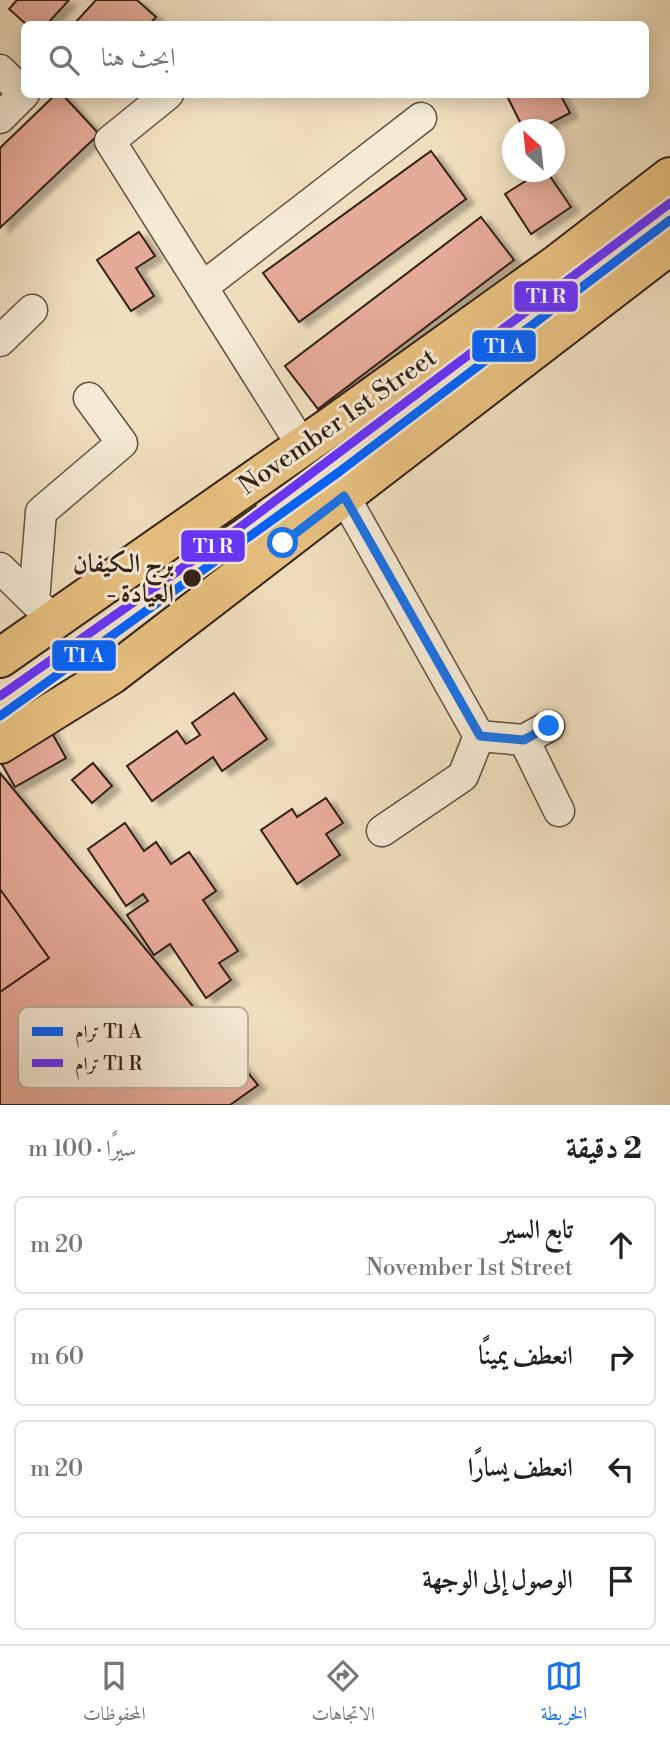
<!DOCTYPE html>
<html lang="ar">
<head>
<meta charset="utf-8">
<style>
	:root { --surface:#fff; --page:#f2f2f2; --text:#222; --muted:#767676; --line:#e0e0e0; --accent:#1a73e8 }
	body { margin:0; font-family:"Libre Bodoni",Amiri,serif; background:var(--page); color:var(--text); direction:rtl }
	.compass { position:absolute; left:502px; top:119px; width:63px; height:63px; border-radius:50%; background:var(--surface); box-shadow:0 4px 18px #0003; rotate:333deg }
	.stop { position:absolute; width:21px; height:21px; margin:-16px; border:5px solid #1a73e8; border-radius:50%; background:#fff }
	.stop.end { background:#1a73e8; border-color:#fff; box-shadow:0 2px 7px #0008 }
	.list { margin:0; padding:0; list-style:none }
	h2 { display:flex; justify-content:space-between; align-items:center; height:91px; margin:0; padding:0 28px; font-size:30px }
	h2 small { font-size:23px; font-weight:400; color:var(--muted) }
	.list li { display:grid; grid-template-columns:46px 1fr auto; gap:21px; align-items:center; box-sizing:border-box; height:98px; margin:0 14px 14px; padding:0 14px; border:2px solid var(--line); border-radius:10px }
	.list b { display:block; font-size:26px; white-space:nowrap }
	.list p { margin:0; font-size:23px; white-space:nowrap; color:var(--muted) }
	.list em { font-size:23px; font-style:normal; color:var(--muted) }
	.icon { flex:none; width:38px; height:38px; fill:none; stroke:currentColor; stroke-width:2; stroke-linecap:round; stroke-linejoin:round }
	.map { position:relative; flex:none; width:670px; height:1105px; overflow:hidden; direction:ltr }
	.search { position:absolute; background:var(--surface); box-shadow:0 4px 18px #0003; left:21px; right:21px; top:21px; height:77px; display:flex; align-items:center; gap:18px; box-sizing:border-box; padding:0 24px; border-radius:10px; color:var(--muted); font-size:26px }
	.sheet { height:539px; background:var(--surface) }
	nav { display:flex; justify-content:space-around; align-items:center; box-sizing:border-box; height:98px; border-top:2px solid var(--line); background:var(--surface); font-size:19px; color:var(--muted) }
	nav a { display:grid; justify-items:center; gap:4px }
	nav .on { color:var(--accent) }
	.map>svg:first-child { display:block }
	.building { fill:#e6aa98; stroke:#332116; stroke-width:2; filter:url(#shadow) }
	.lines { fill:none; stroke-linecap:round; stroke-linejoin:round }
	.minor-casing { stroke:#625040; stroke-width:33 }
	.major-casing { stroke:#332116; stroke-width:42 }
	.minor { stroke:#f5ead5; stroke-width:30 }
	.major { stroke:#e8c080; stroke-width:38 }
	.tram-1-casing { stroke:#f5ead5; stroke-width:14 }
	.tram-2-casing { stroke:#f5ead5; stroke-width:14 }
	.tram-1 { stroke:#0363ff; stroke-width:9 }
	.tram-2 { stroke:#63f; stroke-width:9 }
	.route { stroke:#1a73e8; stroke-width:9 }
	.stop-dot { fill:#332116; stroke:#f5ead5; stroke-width:2.5 }
	.labels { text-anchor:middle; stroke-width:6; stroke-linejoin:round; paint-order:stroke }
	.street-label { font-size:26px; fill:#332116; stroke:#f5ead5 }
	.stop-label { font-size:26px; font-weight:bold; fill:#332116; stroke:#f5ead5; text-anchor:end }
	.key { fill:#f5ead5; stroke:#bbae9c; stroke-width:2 }
	.key-label { font-size:19px; fill:#332116 }
	.line-badge { stroke:#f5ead5; stroke-width:2.5 }
	.badge-label { font-size:19px; text-anchor:middle; font-weight:bold; fill:#fff }
</style>
</head>
<body>
<div class="map">
<svg width="670" height="1105" viewBox="0 0 670 1105">
	<defs>
		<filter id="shadow"><feDropShadow dx="8" dy="4.5" stdDeviation="2" flood-color="#0004"/></filter>
	</defs>
	<rect width="100%" height="100%" fill="#f0dfbf"/>
	<filter id="stains"><feTurbulence type="fractalNoise" baseFrequency=".00286" numOctaves="4"/><feColorMatrix values="0 0 0 0 .2 0 0 0 0 .09 0 0 0 0 .02 0 0 0 .5 -.17"/></filter>
	<radialGradient id="worn" r=".72"><stop offset=".6" stop-color="#630" stop-opacity="0"/><stop offset="1" stop-color="#630" stop-opacity=".3"/></radialGradient>
	<!-- building -->
	<path class="building" d="M17,0h52l-22,24h-21l-17,-15z
		M96,0h41l19,17 -6,7h-76z
		M56,94h6l37,40 -99,94v-80z
		M506,94h54l10,19 -33,17h-13z
		M431,151l35,48 -167,123 -36,-49z
		M540,172h7l24,35 -40,27 -26,-40z
		M481,217l33,43 -196,149 -33,-43z
		M139,232l16,24 -19,12 18,28 -23,15 -34,-51z
		M251,499l5,7 -53,36 -5,-7z
		M234,693l33,46 -45,32 -9,-14 -61,44 -25,-35 50,-35 9,13 14,-9 -8,-12z
		M48,726l18,32 -51,29 -15,-26z
		M93,763l19,23 -20,17 -20,-23z
		M0,773l258,312 -28,20h-230z
		M326,798l17,25 -17,11 14,21 -43,29 -36,-54 31,-21 5,8z
		M125,823l19,28 12,-9 15,22 18,-12 27,39 -13,9 35,51 -19,12 12,17 -25,18 -36,-54 -16,11 -27,-40 21,-14 -5,-7 -17,12 -38,-57z
		M0,889l49,69 -49,34z"/>
	<g class="lines">
		<defs>
			<path id="minor" d="M0,70l24,24 -24,24
				M168,94l-58,47 193,306
				M204,286l217,-168
				M0,341l32,-31
				M344,496l135,240 45,4 25,-14
				M0,568l42,41
				M34,601l7,-89 81,-69 -33,-45
				M524,740l35,71
				M382,831l81,-55 16,-40"/>
			<path id="major" d="M0,658l333,-233 223,-160 114,-88
				M0,744l111,-69 559,-430"/>
		</defs>
		<!-- minor casing -->
		<use href="#minor" class="minor-casing"/>
		<!-- major casing -->
		<use href="#major" class="major-casing"/>
		<!-- minor -->
		<use href="#minor" class="minor"/>
		<!-- major -->
		<use href="#major" class="major"/>
		<defs>
			<path id="tram-1" d="M0,716l339,-244 331,-252"/>
			<path id="tram-2" d="M0,696l239,-168 431,-325"/>
		</defs>
		<!-- tram-1 casing -->
		<use href="#tram-1" class="tram-1-casing"/>
		<!-- tram-2 casing -->
		<use href="#tram-2" class="tram-2-casing"/>
		<!-- tram-1 -->
		<use href="#tram-1" class="tram-1"/>
		<!-- tram-2 -->
		<use href="#tram-2" class="tram-2"/>
	</g>
	<g class="lines">
		<!-- route -->
		<path class="route" d="M283,543l61,-47 136,240 44,4 25,-14"/>
	</g>
	<!-- markers -->
	<circle class="stop-dot" cx="192" cy="578" r="10"/>
	<g class="labels">
		<!-- street labels -->
		<g class="street-label">
			<text transform="translate(337 421) rotate(-35)" y="9">November 1st Street</text>
		</g>
		<!-- stop labels -->
		<g class="stop-label">
			<text x="174" y="572">برج الكيفان<tspan x="174" dy="30">- العيادة</tspan></text>
		</g>
	</g>
	<!-- legend -->
	<rect x="18" y="1007" width="230" height="81" rx="10" class="key"/>
	<rect x="32" y="1027" width="31" height="9" fill="#0363ff"/>
	<rect x="32" y="1059" width="31" height="8" fill="#63f"/>
	<g class="key-label">
		<text x="75" y="1038">ترام T1 A</text>
		<text x="75" y="1070">ترام T1 R</text>
	</g>
	<g class="line-badge">
		<rect x="513" y="280" width="66" height="33" rx="7" fill="#63f"/>
		<rect x="471" y="329" width="66" height="34" rx="7" fill="#0363ff"/>
		<rect x="180" y="529" width="66" height="34" rx="7" fill="#63f"/>
		<rect x="51" y="639" width="66" height="33" rx="7" fill="#0363ff"/>
	</g>
	<g class="badge-label">
		<text x="546" y="303">T1 R</text>
		<text x="504" y="353">T1 A</text>
		<text x="213" y="553">T1 R</text>
		<text x="84" y="662">T1 A</text>
	</g>
	<rect width="100%" height="100%" filter="url(#stains)"/>
	<rect width="100%" height="100%" fill="url(#worn)"/>
</svg>
<svg class="compass" viewBox="-18 -18 36 36"><path d="M0-13l5 13h-10z" fill="#e53935"/><path d="M0 13l5-13h-10z" fill="#767676"/></svg>
<div class="stop" style="left:283px;top:543px"></div>
<div class="stop end" style="left:549px;top:726px"></div>
<div class="search"><svg class="icon" aria-label="search" viewBox="0 0 24 24"><circle cx="10" cy="10" r="6"/><path d="M15 15l6 6"/></svg>ابحث هنا</div>
</div>
<section class="sheet">
<h2>2 دقيقة<small>سيرًا · 100 m</small></h2>
<ul class="list">
<li><svg class="icon" aria-label="ahead" viewBox="0 0 24 24"><path d="M12 20V5M6 11l6-6 6 6"/></svg><div><b>تابع السير</b><p>November 1st Street</p></div><em>20 m</em></li>
<li><svg class="icon" aria-label="right" viewBox="0 0 24 24"><path d="M7 20v-9h11M14 6l5 5-5 5"/></svg><div><b>انعطف يمينًا</b></div><em>60 m</em></li>
<li><svg class="icon" aria-label="left" viewBox="0 0 24 24"><path d="M17 20v-9H6M10 6l-5 5 5 5"/></svg><div><b>انعطف يسارًا</b></div><em>20 m</em></li>
<li><svg class="icon" aria-label="arrive" viewBox="0 0 24 24"><path d="M6 21V4h12l-3 4 3 4H6"/></svg><div><b>الوصول إلى الوجهة</b></div></li>
</ul>
</section>
<nav>
<a class="on"><svg class="icon" aria-label="map" viewBox="0 0 24 24"><path d="M3 6l6-2 6 2 6-2v14l-6 2-6-2-6 2zM9 4v14M15 6v14"/></svg>الخريطة</a>
<a><svg class="icon" aria-label="directions" viewBox="0 0 24 24"><path d="M12 3l9 9-9 9-9-9zM9 14v-3h6M13 9l2 2-2 2"/></svg>الاتجاهات</a>
<a><svg class="icon" aria-label="saved" viewBox="0 0 24 24"><path d="M7 4h10v16l-5-4-5 4z"/></svg>المحفوظات</a>
</nav>
</body>
</html>
